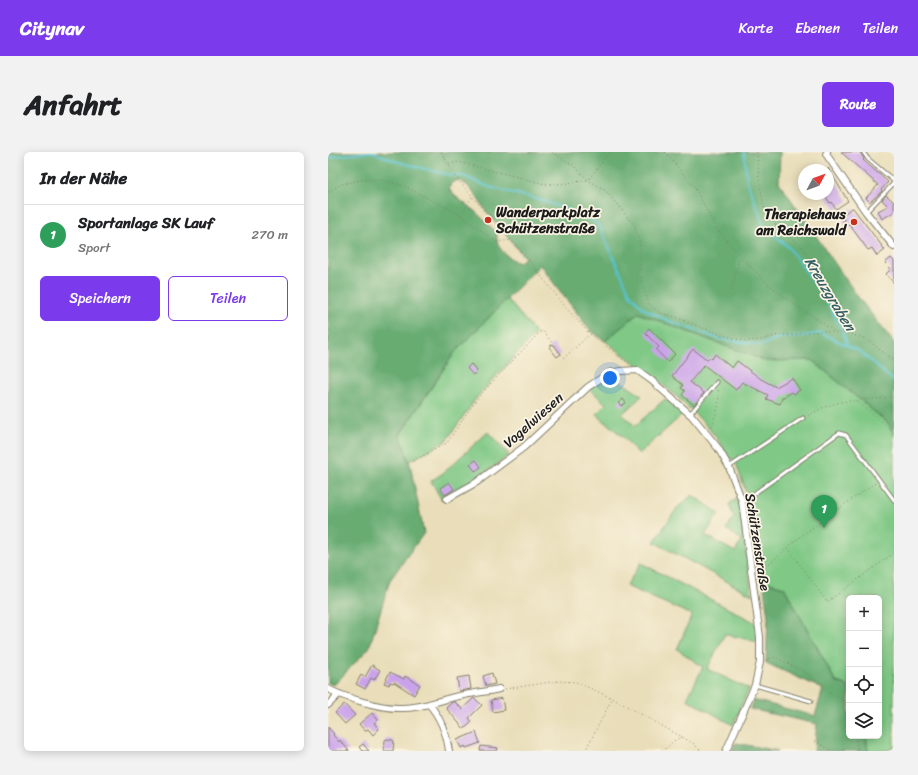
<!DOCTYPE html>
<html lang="de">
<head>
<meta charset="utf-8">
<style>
	:root { --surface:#fff; --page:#f2f2f2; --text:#202124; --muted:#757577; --line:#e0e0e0; --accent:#7c3aed }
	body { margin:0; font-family:Sriracha,sans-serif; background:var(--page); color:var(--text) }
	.controls { position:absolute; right:12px; bottom:12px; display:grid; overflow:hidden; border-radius:6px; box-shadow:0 2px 10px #0003 }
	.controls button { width:36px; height:36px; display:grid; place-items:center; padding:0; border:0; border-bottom:1px solid var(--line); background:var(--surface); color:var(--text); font:20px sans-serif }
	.compass { position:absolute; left:470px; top:12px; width:36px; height:36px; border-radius:50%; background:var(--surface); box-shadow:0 2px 10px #0003; rotate:49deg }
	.you { position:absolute; left:282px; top:226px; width:14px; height:14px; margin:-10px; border:3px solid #fff; border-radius:50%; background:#1a73e8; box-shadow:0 0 0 6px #1a73e833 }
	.badge { display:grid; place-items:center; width:26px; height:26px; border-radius:50%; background:var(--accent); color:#fff; font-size:13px; font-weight:700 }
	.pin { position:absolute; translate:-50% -33px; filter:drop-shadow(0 1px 2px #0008) }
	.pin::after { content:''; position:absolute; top:21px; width:14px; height:12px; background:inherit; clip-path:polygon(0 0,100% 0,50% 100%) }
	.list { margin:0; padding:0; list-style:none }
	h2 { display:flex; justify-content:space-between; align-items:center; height:52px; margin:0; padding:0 16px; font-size:17px }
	h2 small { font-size:13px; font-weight:400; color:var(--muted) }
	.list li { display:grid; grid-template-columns:26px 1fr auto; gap:12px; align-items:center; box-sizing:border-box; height:60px; padding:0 16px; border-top:1px solid var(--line) }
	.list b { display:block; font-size:15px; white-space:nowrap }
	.list p { margin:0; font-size:13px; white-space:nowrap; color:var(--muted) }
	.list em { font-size:13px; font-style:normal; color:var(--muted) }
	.actions { display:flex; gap:8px; padding:12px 16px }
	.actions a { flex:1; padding:9px 0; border:1px solid var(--accent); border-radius:6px; text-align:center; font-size:14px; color:var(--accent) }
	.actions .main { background:var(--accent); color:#fff }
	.icon { flex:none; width:22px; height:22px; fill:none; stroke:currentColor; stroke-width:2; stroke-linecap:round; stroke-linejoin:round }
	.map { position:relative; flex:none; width:566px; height:599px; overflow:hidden; border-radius:6px }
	header { display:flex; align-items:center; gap:24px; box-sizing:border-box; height:56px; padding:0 20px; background:var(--accent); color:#fff }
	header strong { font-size:19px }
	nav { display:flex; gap:22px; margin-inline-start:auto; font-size:14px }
	.intro { display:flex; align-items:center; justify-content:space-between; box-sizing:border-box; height:96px; padding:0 24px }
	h1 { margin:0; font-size:28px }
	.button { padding:10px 18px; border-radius:6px; background:var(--accent); color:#fff; font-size:14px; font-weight:700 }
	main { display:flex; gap:24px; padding:0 24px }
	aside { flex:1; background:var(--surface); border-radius:6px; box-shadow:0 2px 10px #0003 }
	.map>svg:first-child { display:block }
	.green { fill:#7fc885; stroke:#4e7250 }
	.forest { fill:#67ac72; stroke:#426447; fill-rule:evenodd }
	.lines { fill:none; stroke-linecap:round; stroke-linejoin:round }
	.stream { stroke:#58c4d0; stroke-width:2 }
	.building { fill:#caa2eb }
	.lane-casing { stroke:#827d6a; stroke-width:5 }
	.street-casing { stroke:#827d6a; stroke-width:8 }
	.path { stroke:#827d6a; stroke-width:1; stroke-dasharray:1 3; stroke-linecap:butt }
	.lane { stroke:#fff; stroke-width:3 }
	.street { stroke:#fff; stroke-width:6 }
	.poi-dot { fill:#c8321e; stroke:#fcf5e5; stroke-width:1.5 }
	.labels { text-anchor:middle; stroke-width:3.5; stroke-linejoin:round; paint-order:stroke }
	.poi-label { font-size:14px; font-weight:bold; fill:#1c1c1c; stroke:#fcf5e5; text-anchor:start }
	.street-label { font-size:14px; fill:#1c1c1c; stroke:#fcf5e5 }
	.water-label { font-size:15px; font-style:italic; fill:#345f64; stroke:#fcf5e5 }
</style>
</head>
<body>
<header>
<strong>Citynav</strong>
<nav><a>Karte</a><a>Ebenen</a><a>Teilen</a></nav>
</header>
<div class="intro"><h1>Anfahrt</h1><a class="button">Route</a></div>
<main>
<aside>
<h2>In der Nähe<small></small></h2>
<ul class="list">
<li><span class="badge" style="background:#2e9e5b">1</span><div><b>Sportanlage SK Lauf</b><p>Sport</p></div><em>270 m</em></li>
</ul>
<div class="actions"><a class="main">Speichern</a><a>Teilen</a></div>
</aside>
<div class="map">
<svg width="566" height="599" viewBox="0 0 566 599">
	<rect width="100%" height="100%" fill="#fcf5e5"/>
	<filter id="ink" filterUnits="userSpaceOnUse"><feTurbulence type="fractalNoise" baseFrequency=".025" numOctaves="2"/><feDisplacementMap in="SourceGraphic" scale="8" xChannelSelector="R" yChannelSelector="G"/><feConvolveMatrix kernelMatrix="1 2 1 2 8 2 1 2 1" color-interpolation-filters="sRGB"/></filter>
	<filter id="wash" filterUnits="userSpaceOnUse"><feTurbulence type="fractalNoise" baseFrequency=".012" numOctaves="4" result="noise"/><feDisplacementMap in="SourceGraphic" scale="16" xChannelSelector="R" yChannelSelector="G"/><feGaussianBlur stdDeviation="0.9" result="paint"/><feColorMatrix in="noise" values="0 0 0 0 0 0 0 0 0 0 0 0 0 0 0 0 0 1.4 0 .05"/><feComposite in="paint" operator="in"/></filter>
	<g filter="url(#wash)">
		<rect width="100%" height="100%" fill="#e9deb9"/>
		<!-- green -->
		<path class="green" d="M179,147l29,34 -59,64 -31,44 -37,20 -9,-26 55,-83z
			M310,161l128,48 46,-1 77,64 5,11v312l-9,4h-17l-2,-15h13v-138h-30v92l-3,-5 -10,-3 -52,-95 -21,-6 -15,-83 -13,-38 -6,-2c-4,-6 -8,-15 -13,-21 -31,-38 -71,-67 -111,-96z
			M283,223l31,21 -20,18 13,12 30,-27 19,14 -45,41 -17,-18 -26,-22 10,-10 -17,-16z
			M160,280l21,23 -33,25 -34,20 -11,-19 12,-8z
			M364,343l27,18 -14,22 30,17 7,-12 -16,-11 8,-11 -5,-14 8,-5 2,4 13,92 -98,-53 23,-34z
			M313,411l115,60 2,19 -33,-8 -18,35 42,20 -16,36 -46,-26 16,-32 -26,-18 15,-34 -66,-29z"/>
		<!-- forest -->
		<path class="forest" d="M0,0h452l-1,30 79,115 36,46v92l-5,-11 -77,-64 -46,1 -128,-48 -33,28 -15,-11 -50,-65 -85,87 -55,82 10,30 14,69 -34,47 -21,68 -35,37 -6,-2zM130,28l9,5 9,11 10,15 39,47 -7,5c-11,-6 -23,-15 -21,-30l-20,-20 -22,-17 -6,-7 2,-6z
			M435,429l21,6 52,95 10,3 3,5v46h17l2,15h-54l3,-27 -67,-15 3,-9 62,16 8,-27 -57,-26 2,-46z
			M408,591l42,8h-46z"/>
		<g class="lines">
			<!-- stream -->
			<path class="stream" d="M45,0l22,9 54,14 14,1 26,11 52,13 42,15 16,10 31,69 14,15 27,13 49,17 42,6 16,-7 19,-1 24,-4 38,18 35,30
				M416,0l3,29 16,43 26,24 23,32 14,20 16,30 5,14
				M0,7l8,-3 36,-4"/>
		</g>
		<g id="blocks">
			<!-- building -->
			<path class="building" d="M513,0h19l4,7 -1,1 25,22 -7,8 1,1 -12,11 -4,-4 12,-13z
				M500,16l20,33 -12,8 -5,-7 -1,1 -4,-6 2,-2z
				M558,43l8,7v10l-12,7 -4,-8 10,-5 -6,-6z
				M524,56h1l32,42 -8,6 -5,-8 -4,2 -19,-26 -3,2 -3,-5 2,-1 -3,-5z
				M563,106l3,3v22l-8,-9 5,-5 -6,-6z
				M321,176l26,26 -7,8 -12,-12 3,-3 -14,-14z
				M225,192l8,10 -4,3 -8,-10z
				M365,197l15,11 2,-3 2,2 3,-5 17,14 5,-7 24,18 15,8 16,-9 8,12 -6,4 -2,-2 -10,6 -2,6 -14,-5 2,-4 -26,-13 -6,8 -32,-25 -14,17 14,11 -10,12 -12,-10 3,-4 -4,-3 2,-3 -11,-9z
				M143,212l6,7 -4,4 -6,-7z
				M295,247l3,4 -5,3 -3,-3z
				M148,308l5,7 -6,4 -5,-7z
				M121,330l5,7 -9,6 -5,-7z
				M44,513l8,5 -6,10 -3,-2 -6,11 -9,-5 5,-9 4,2z
				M62,520l14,7 1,-3 3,2h1l11,7 -6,10 -20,-13 -1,1 -3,-1 -1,3 -5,-2z
				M164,521l3,11 -9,2 -3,-10z
				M141,524l2,13 -12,2 -2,-13z
				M146,546l8,7 -13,13 3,4 -8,7 -18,-21 6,-6h3l8,8 -1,-1z
				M174,546l2,12 -11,2 -2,-12z
				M16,552l11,11 -10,9 -10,-11z
				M44,561l6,7 -4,3 5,6 -6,6 -5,-6 -3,2 -6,-7z
				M0,575l6,7 -1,1 6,7 1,-2 9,11h-19l-2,-2z
				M148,580l4,11 -14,5 -1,-2 -4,2 -4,-8z
				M59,587l5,1 2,1 -1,10h-9l1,-11z
				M35,592l6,7h-7l-3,-4z
				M153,594l17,2 -1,3h-17z"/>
		</g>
	</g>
	<g filter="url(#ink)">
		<use href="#blocks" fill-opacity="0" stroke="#827d6a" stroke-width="1"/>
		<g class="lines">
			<defs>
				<path id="lane" d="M535,0l5,7 26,22 -1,3 -27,28
					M362,262l27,-32
					M401,315l74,-49
					M414,349l6,-3 91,-65 7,2 48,65
					M427,533l56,16"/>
				<path id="street" d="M499,0l-1,2 40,58 28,35
					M119,347l30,-17 47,-35 64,-60 21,-14 12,-2 16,-1 14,10 41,36 26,32 11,19 13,34 18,136v25l-5,23 -29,66
					M0,537c18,9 51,19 71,19 20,1 40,-8 60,-12 13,-3 27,-4 40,-7
					M101,552c11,13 18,31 20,47
					M0,553l11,-11"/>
			</defs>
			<!-- lane casing -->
			<use href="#lane" class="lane-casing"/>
			<!-- street casing -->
			<use href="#street" class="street-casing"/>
			<!-- path -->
			<path class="path" d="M113,0l15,26 70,79 42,53 22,24 39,30
				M224,0l22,14 14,14 17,10 30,36 5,19v25l2,14 7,20 11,9 15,4 46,18 24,6 16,-1 17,-5h19l11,-3 14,-1 27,3 18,5 18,15 9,5
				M337,0l30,36 21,40 24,28 23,23 20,17 51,35
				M429,0l2,27 5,28 16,24 19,12 21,29 16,24 13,38
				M121,12l9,-2 87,22h17l26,-4 22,-28
				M0,40l14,-8 19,-4h20l23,6 55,28 37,28 15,-2
				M133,63l11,-18
				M403,139l9,-35
				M528,249l19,14 19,18
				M480,264l14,-8 18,-6 54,-5
				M383,278l8,-26 -1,-16
				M85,309l34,-18 31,-46 62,-65 3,-1 21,27 25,-23
				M460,396l39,54 67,-49
				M430,416c14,-3 21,-14 32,-23 27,-22 56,-41 85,-62
				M438,508l9,-3 35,18 21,19 14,7 4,-1
				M177,537l53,-8 18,1 36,16 70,39 12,7 7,7
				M518,550l3,11
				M527,584l3,15
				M487,589l17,10
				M257,599l27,-52
				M334,599c9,-5 9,-11 20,-14"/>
			<!-- lane -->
			<use href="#lane" class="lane"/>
			<!-- street -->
			<use href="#street" class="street"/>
		</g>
	</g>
	<!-- markers -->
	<g class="poi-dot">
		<circle cx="160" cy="68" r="4"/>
		<circle cx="526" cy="70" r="4"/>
	</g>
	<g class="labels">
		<!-- poi labels -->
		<g class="poi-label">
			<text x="168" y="65">Wanderparkplatz<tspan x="168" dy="16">Schützenstraße</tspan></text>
			<text x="518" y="67" text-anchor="end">Therapiehaus<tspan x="518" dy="16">am Reichswald</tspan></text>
		</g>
		<!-- street labels -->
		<g class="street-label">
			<text transform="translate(205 268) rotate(-42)" y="5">Vogelwiesen</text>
			<text transform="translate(430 390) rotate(81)" y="5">Schützenstraße</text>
		</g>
		<!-- water labels -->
		<g class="water-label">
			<text transform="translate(502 142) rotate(59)" y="5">Kreuzgraben</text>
		</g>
	</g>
</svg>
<div class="controls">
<button>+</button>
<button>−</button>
<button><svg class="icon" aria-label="locate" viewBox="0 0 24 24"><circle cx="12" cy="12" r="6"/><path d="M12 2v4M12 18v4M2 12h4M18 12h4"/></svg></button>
<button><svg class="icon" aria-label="layers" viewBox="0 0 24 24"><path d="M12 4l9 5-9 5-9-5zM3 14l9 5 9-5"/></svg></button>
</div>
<svg class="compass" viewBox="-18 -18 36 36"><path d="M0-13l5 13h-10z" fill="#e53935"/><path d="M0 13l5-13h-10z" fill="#757577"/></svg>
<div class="you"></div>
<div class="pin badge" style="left:496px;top:376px;background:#2e9e5b">1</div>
</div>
</main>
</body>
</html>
